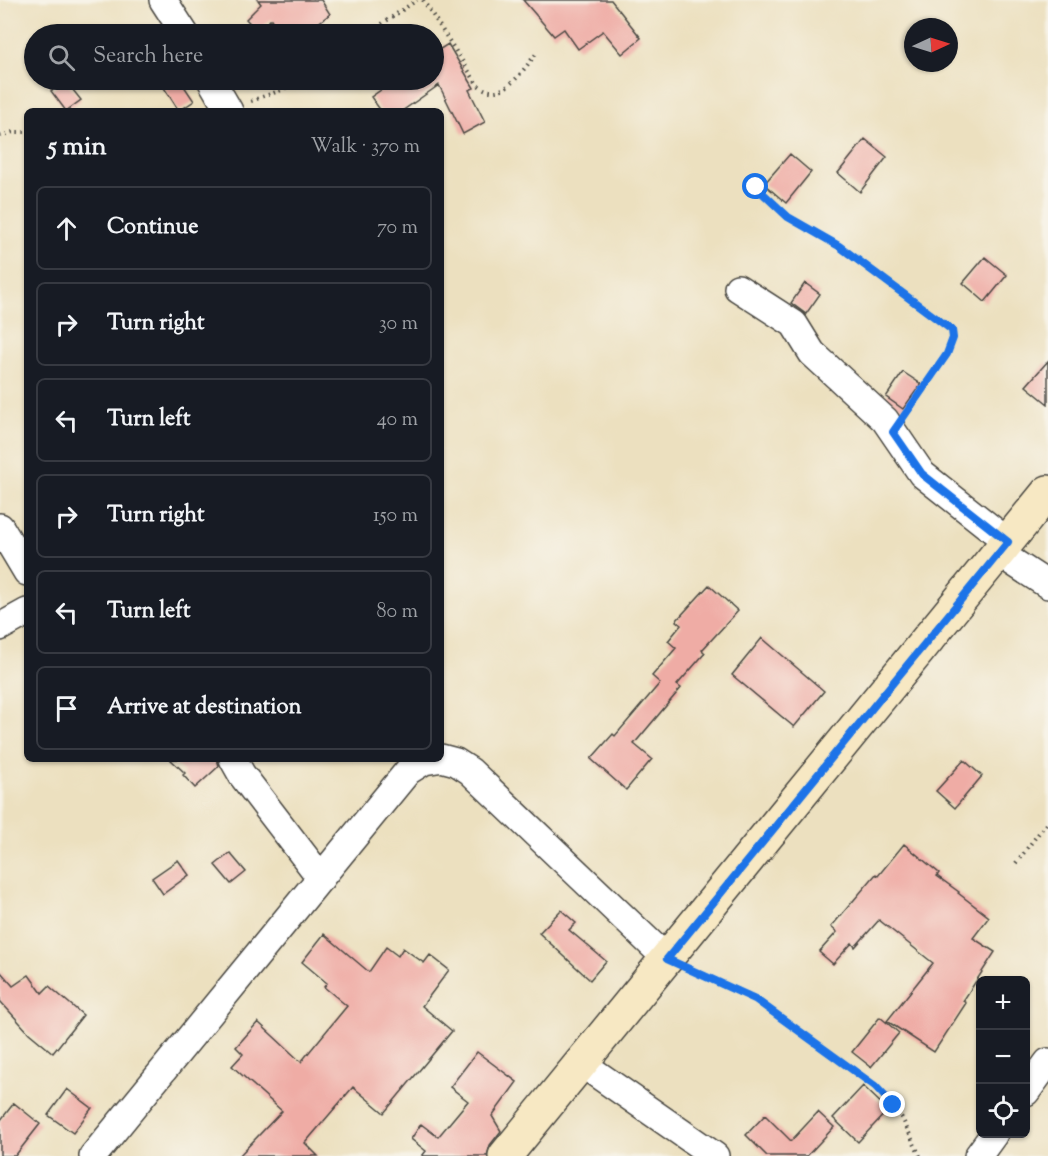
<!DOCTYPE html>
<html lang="en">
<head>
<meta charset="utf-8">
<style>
	:root { --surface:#171b24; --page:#20242c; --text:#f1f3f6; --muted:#9ea1a6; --line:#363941 }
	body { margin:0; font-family:"Sorts Mill Goudy",serif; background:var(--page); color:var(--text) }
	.controls { position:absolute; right:18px; bottom:18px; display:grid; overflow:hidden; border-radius:9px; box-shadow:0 2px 4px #0004 }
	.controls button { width:54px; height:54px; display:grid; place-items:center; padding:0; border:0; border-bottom:2px solid var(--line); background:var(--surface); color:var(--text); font:30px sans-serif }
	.compass { position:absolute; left:904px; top:18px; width:54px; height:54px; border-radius:50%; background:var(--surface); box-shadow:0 2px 4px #0004; rotate:86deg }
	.stop { position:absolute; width:18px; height:18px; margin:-14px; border:4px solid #1a73e8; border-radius:50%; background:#fff }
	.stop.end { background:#1a73e8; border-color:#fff; box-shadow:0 2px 6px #0008 }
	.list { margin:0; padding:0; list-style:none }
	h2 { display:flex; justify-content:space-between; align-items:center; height:78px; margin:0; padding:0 24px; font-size:26px }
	h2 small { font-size:20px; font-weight:400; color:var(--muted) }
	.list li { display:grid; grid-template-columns:39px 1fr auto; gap:18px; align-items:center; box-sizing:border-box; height:84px; margin:0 12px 12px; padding:0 12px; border:2px solid var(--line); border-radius:9px }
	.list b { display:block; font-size:22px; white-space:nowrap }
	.list em { font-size:20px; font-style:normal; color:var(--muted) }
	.icon { flex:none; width:33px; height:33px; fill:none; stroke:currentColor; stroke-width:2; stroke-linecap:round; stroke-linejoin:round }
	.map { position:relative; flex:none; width:1048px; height:1156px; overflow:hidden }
	.search { position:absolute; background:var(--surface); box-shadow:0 2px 4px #0004; left:24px; top:24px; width:420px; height:66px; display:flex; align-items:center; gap:15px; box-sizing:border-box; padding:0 21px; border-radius:33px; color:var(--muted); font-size:22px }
	.panel { position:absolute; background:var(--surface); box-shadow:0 2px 4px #0004; left:24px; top:108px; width:420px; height:654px; border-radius:9px }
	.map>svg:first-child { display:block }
	.building { fill:#efaca5 }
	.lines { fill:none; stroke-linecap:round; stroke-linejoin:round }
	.street-casing { stroke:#484641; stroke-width:30 }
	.secondary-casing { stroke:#484641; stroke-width:36 }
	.path { stroke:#484641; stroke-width:4; stroke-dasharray:1.5 4.5; stroke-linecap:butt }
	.street { stroke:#fff; stroke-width:27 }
	.secondary { stroke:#f7e8c3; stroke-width:33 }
	.route { stroke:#1a73e8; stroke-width:8 }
</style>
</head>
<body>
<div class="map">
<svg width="1048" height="1156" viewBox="0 0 1048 1156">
	<rect width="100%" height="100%" fill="#f7f3e8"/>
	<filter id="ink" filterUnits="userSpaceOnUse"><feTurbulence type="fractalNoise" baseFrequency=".0167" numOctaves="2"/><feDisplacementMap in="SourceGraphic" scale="12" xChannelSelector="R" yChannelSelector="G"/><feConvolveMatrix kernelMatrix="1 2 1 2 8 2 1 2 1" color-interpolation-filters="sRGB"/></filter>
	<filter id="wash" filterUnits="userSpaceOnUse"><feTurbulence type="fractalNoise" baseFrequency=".008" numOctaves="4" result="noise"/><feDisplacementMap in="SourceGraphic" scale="24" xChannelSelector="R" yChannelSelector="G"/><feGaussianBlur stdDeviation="1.35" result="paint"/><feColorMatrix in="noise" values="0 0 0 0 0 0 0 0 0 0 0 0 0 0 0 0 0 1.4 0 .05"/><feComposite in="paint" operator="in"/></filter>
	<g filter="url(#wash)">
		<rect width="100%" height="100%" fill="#ece0bf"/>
		<g id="blocks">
			<!-- building -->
			<path class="building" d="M258,0h63l9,14 -17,13 6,7h-38l-10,-15 -13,13 -12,-13 15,-15z
				M523,0h88l30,38 -19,16 -19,-23 -25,18 -14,-20 -10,7z
				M448,44l26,44 -5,2 16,32 -22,12 -24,-49 -37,26h-21l-10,-14 24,-17h41l-2,-6v-21z
				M65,80l16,20 -15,11 -15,-20z
				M159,80h21l14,21 -15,10z
				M865,139l22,18 -27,35 -22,-19z
				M790,154l21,18 -25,31 -22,-19z
				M985,257l22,18 -22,27 -22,-19z
				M805,283l15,11 -14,20 -15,-11z
				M1048,361v43l-22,-18z
				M903,372l18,12 -18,25 -17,-12z
				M709,585l29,26 -36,39 3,3 -28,32 4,3 -47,56 18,15 -26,31 -35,-31 22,-25 2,2 45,-53 -8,-7 24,-28 -8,-7 13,-16 -5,-4z
				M762,638l62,53 -30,36 -62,-52z
				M170,759h47l2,7 -24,22 -12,-13 2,-2z
				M964,760l18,16 -27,32 -19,-17z
				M904,844l35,29 -2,3 22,16 -1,1 31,24 -16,21 22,14 -32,49 3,2 -32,49 -47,-31 46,-58 -54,-43 -24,27 -3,-4 -19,21 -14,-12 18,-20 -6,-5 45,-53 2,2z
				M230,853l16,19 -15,12 -16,-19z
				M178,860l11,15 -26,19 -11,-16z
				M561,910l15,13 -7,7 37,31 -16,19 -51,-47z
				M324,934l45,38 17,-25 12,9 5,-8 21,15 6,-8 19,15 -27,36 30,25 -68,82 -31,-26 -48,56 13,13h-79l43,-45 -50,-45 11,-12 -7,-7 22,-25 43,40 46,-56 -23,-19 3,-4 -25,-21z
				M0,971l13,15 16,-11 13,18 7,-7 34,29 -30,38 -24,-20 -29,-32z
				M880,1017l19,16 -28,34 -19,-15z
				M477,1052l40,30 -25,34 9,15 -11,14 -3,11h-65l4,-5 -15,-12 10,-15 17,13 30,-36 -18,-14z
				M863,1086l25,24 -30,32 -25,-24z
				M67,1089l25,19 -19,25 -25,-18z
				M14,1103l26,21 -25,32h-15v-35z
				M818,1112l16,15 -27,29h-40l-21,-21 19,-20 26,26z"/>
		</g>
	</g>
	<g filter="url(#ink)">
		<use href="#blocks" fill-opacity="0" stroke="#484641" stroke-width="1.5"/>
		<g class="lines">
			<defs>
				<path id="street" d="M163,0l22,34
					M211,80l18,31
					M738,288l56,36 18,29 73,67 37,54 86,68
					M0,527l27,45
					M999,553l49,32
					M0,627l27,-15
					M441,758l15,4 14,9 197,188
					M233,759l9,16 79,103
					M581,1063l134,93
					M1026,1092l22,-30
					M93,1156l315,-385 16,-10 13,-2
					M978,1156l16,-22"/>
				<path id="secondary" d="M505,1156l543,-664"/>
			</defs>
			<!-- street casing -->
			<use href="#street" class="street-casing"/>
			<!-- secondary casing -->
			<use href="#secondary" class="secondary-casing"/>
			<!-- path -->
			<path class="path" d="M423,0l54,84c25,22 44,-12 59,-30
				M367,34l50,-34
				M251,101l31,-11 16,-10
				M0,136l13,-4h14
				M756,187l32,30 51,30 113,83 1,8 -6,16 -40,58
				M1016,863l32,-42
				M692,970l63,29 120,87 27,32 18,38"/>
			<!-- street -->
			<use href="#street" class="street"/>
			<!-- secondary -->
			<use href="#secondary" class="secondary"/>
		</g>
	</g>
	<g class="lines" filter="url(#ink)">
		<!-- route -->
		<path class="route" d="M756,187l32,30 51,29 113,84 1,8 -6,16 -54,78 29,42 86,68 -341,417 88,40 120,87 18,19"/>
	</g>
</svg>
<div class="controls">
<button>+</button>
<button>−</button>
<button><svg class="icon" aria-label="locate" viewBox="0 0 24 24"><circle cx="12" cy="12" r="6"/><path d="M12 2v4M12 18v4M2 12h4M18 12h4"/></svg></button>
</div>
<svg class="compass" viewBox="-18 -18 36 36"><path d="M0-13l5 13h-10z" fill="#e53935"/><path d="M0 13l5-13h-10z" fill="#9ea1a6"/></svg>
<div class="stop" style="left:756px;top:187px"></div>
<div class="stop end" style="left:893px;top:1105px"></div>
<div class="search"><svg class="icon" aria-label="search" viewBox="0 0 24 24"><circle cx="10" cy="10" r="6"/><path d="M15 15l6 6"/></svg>Search here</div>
<section class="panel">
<h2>5 min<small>Walk · 370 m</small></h2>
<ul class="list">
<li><svg class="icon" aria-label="ahead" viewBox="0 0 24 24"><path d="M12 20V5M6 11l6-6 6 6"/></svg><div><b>Continue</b></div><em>70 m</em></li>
<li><svg class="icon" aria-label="right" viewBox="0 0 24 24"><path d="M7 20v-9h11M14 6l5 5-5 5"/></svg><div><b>Turn right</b></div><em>30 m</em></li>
<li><svg class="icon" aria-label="left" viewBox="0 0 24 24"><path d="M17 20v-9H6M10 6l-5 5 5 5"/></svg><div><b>Turn left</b></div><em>40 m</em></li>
<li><svg class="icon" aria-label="right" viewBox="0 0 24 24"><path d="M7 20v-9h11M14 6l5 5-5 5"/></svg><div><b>Turn right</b></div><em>150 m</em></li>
<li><svg class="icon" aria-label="left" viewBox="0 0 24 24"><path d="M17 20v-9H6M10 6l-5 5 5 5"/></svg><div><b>Turn left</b></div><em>80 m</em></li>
<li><svg class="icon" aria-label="arrive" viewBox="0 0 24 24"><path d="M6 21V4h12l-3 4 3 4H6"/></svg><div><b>Arrive at destination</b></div></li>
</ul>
</section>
</div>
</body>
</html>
